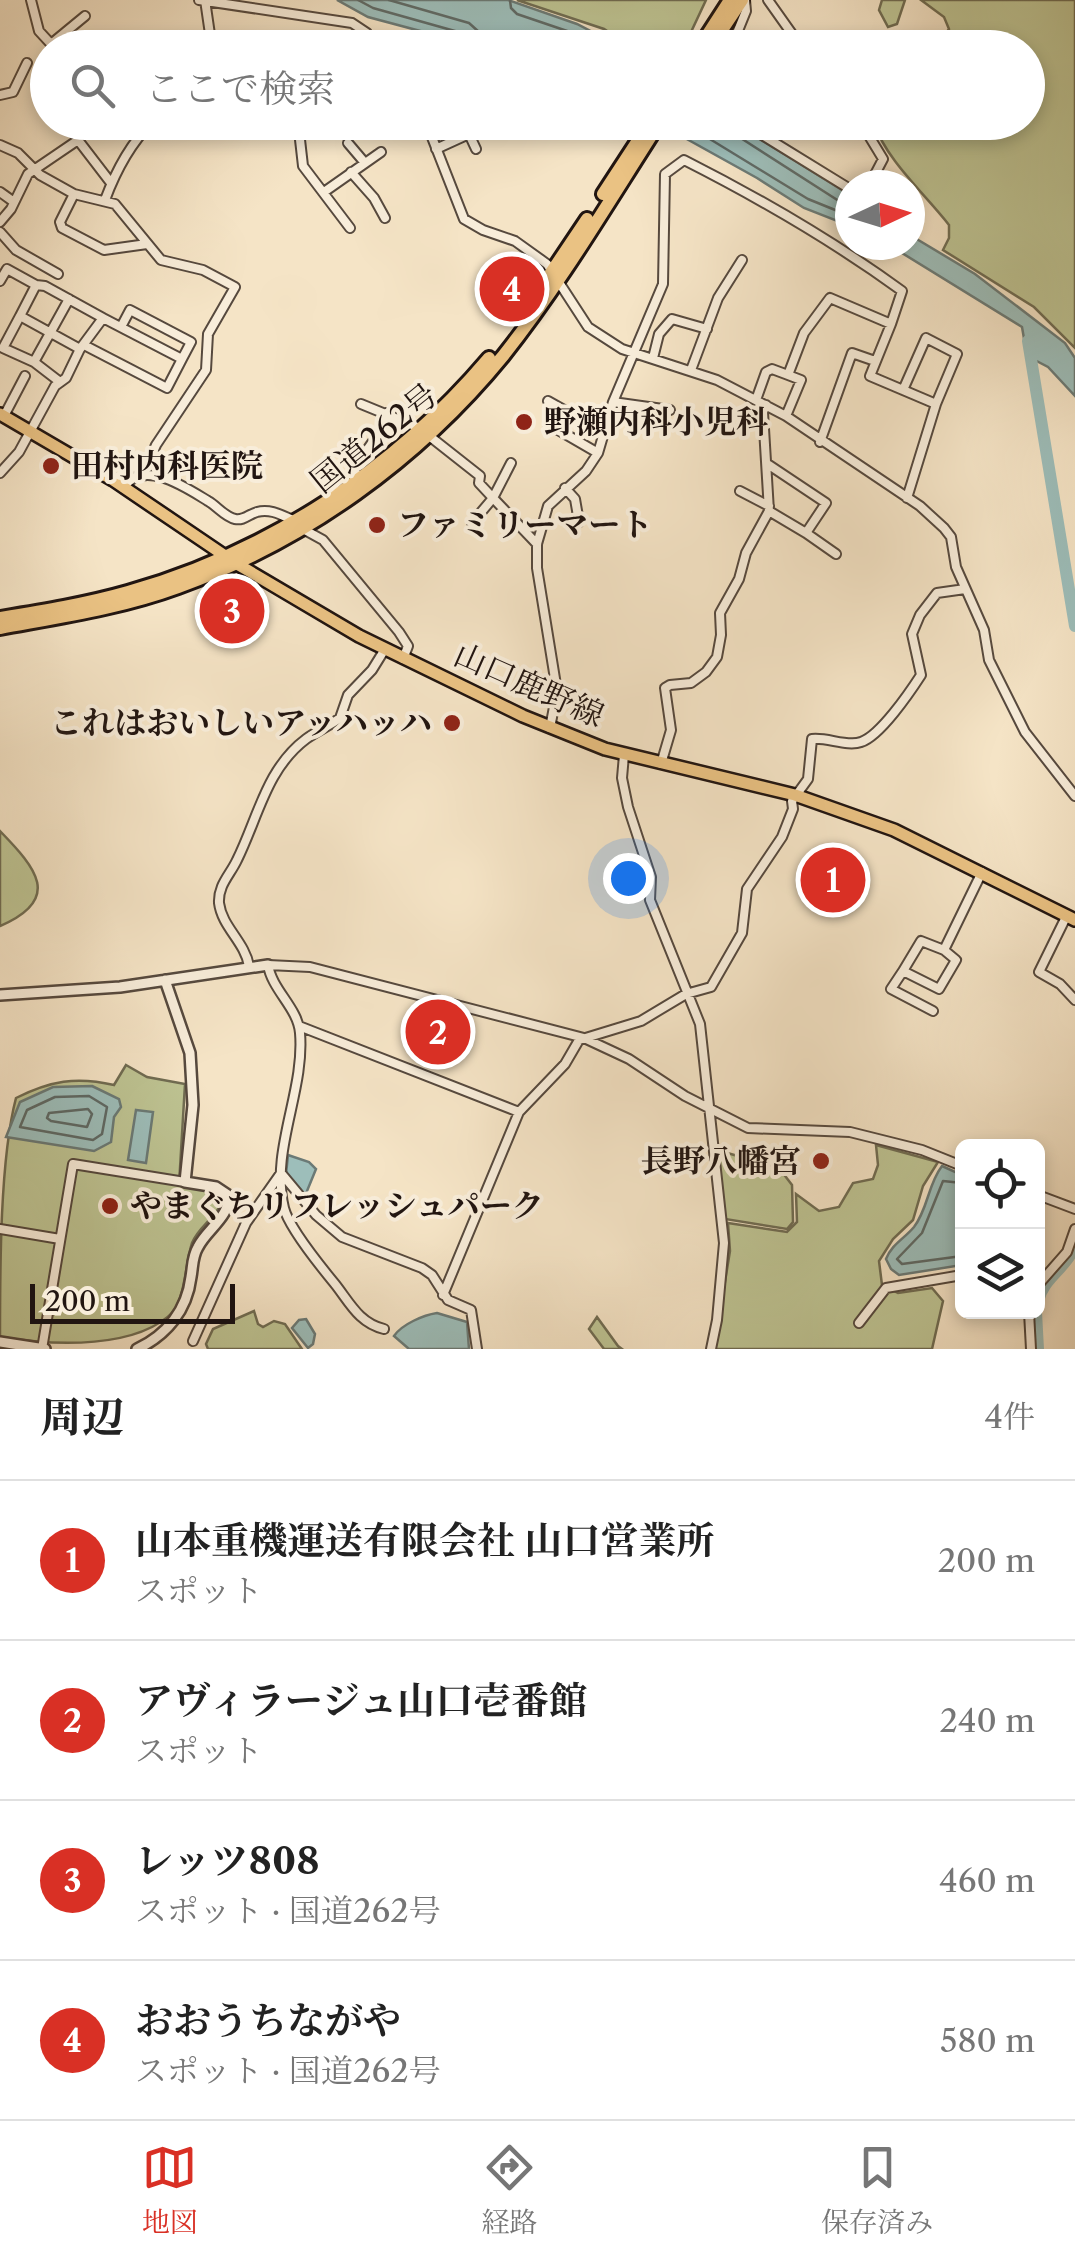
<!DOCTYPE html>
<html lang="ja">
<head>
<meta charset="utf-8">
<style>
	:root { --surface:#fff; --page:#f2f2f2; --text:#222; --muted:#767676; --line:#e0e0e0; --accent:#d93025 }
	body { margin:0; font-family:"Libre Caslon Text","Noto Serif JP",serif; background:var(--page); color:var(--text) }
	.controls { position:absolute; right:30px; bottom:30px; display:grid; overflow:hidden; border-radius:15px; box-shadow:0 5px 15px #0003 }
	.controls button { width:90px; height:90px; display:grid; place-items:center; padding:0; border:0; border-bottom:2px solid var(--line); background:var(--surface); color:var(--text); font:50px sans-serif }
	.compass { position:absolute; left:835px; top:170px; width:90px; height:90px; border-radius:50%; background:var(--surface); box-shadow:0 5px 15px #0003; rotate:86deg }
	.scale { position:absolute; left:30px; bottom:25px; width:205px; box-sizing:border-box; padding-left:10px; border:5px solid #211511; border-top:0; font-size:28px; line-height:35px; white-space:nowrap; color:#211511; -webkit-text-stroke:8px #f8edda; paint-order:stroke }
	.you { position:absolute; left:628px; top:878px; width:35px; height:35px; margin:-25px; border:8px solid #fff; border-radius:50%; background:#1a73e8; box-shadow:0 0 0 15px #1a73e833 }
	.badge { display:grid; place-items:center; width:65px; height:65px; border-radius:50%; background:var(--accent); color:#fff; font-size:32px; font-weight:700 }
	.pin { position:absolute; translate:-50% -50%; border:5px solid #fff; box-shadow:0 2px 10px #0006 }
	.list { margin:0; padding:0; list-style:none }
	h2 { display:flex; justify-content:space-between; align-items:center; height:130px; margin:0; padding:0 40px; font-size:42px }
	h2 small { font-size:32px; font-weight:400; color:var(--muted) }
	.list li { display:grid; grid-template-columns:65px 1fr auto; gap:30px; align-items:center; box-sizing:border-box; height:160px; padding:0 40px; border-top:2px solid var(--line) }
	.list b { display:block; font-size:38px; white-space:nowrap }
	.list p { margin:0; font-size:32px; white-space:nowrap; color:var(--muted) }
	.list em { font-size:32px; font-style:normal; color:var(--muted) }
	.icon { flex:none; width:55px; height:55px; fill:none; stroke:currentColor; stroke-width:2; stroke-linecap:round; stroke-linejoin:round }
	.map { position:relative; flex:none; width:1075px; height:1349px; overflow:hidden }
	.search { position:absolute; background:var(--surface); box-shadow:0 5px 15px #0003; left:30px; right:30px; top:30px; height:110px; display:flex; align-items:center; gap:25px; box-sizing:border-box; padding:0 35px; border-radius:55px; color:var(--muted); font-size:38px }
	.sheet { height:770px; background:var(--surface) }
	nav { display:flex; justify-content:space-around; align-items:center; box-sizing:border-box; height:140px; border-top:2px solid var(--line); background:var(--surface); font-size:28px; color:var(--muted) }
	nav a { display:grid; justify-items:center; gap:5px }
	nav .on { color:var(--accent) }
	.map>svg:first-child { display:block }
	.green { fill:#bec493; stroke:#706c52; stroke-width:2.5 }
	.water { fill:#9dbeba; stroke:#6b7a76; stroke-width:2.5 }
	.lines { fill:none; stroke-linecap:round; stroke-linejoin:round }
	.shore { stroke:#5f6a66; stroke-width:2.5 }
	.river { stroke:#9dbeba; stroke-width:12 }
	.minor-casing { stroke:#56493e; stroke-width:12 }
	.tertiary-casing { stroke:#56493e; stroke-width:14 }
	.primary-casing { stroke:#211511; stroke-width:16 }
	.trunk-casing { stroke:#211511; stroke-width:18 }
	.minor { stroke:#f8edda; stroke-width:8 }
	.tertiary { stroke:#f8edda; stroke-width:9 }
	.primary { stroke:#eac283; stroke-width:11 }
	.trunk { stroke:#eac283; stroke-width:12 }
	.poi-dot { fill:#8f2418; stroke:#f8edda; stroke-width:4 }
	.labels { text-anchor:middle; stroke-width:8; stroke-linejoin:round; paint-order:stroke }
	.poi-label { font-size:32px; font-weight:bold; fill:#211511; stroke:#f8edda; text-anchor:start }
	.street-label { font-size:32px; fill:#211511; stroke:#f8edda }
</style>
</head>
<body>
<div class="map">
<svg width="1075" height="1349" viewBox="0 0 1075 1349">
	<rect width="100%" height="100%" fill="#f5e4c6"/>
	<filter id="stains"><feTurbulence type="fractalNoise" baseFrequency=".002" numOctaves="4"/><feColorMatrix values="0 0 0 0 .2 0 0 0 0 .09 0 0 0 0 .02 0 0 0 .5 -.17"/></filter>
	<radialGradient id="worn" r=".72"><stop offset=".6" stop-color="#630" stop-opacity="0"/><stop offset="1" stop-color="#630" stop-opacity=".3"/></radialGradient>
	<!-- green -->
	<path class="green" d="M517,0h189l-22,47h-53l-27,-18z
		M882,0h23l-8,24 -9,3 -9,-17z
		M921,0h154v348l-41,-41 -91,-57 6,-12v-13c-24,-31 -63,-65 -75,-102h26l5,5 16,-2 3,-4h104v-74l-93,-1 14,-18 -5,-12z
		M0,831c36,37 63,68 0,95z
		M126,1065l21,12 38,7 -6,101 37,6 8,8c-8,19 -26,28 -32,44 -7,22 -6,48 -18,68 -36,38 -118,35 -174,26 0,-69 0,-178 16,-239 34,-17 60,-22 98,-13z
		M876,1145l62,17 -15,24 -10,34 -20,19 -14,22 3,24 16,8 34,-5 11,13 -11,48h-218l16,-98 -2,-28 59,9 10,-10 -1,-28 23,17 20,-4 14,-24 20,-4 5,-14z
		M717,1150l62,18 13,17 1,37 -6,7 -62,-10z
		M254,1311l4,13 5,3 11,-6 11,3 17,25h-94l-2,-5 7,-15z
		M597,1317l21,29 4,3h-18l-15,-20z"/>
	<!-- water -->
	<path class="water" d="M337,0h171l69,24 44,23h-141l-112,-30z
		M658,123h76l116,72v31l-46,-18 -47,-30z
		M910,235l65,39 90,69 10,15v38l-27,-29 -21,-11 -5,-29 -133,-82h21z
		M92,1086l27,13 2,8 -7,10 -3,25 -17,9 -88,-14 14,-35 33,-15z
		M136,1110l17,2 -7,51 -18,-3z
		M288,1155l21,7 7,7 -11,27 -19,-22z
		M942,1166l20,9v90l-63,10 -8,-6 -5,-10c6,-15 18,-20 28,-32 14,-18 14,-43 28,-61z
		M437,1313l30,9 2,27h-60l-15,-13c8,-12 30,-21 43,-23z
		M306,1319l9,15 -2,10 -5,4 -16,-20 7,-8z"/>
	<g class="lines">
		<!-- shore -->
		<path class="shore" d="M358,0l15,8 89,25 7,6 1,9
			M389,0l80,23 10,9 4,16
			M510,0l1,8 6,6 56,19 26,15
			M682,122l126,77 42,17
			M731,122l5,13 106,68h8
			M89,1096l18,11 -5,27 -9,6 -73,-13 7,-17 28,-13z
			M88,1109l4,5 -5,13 -36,-6 -4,-3 2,-5z
			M962,1183l-19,-2 -21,52 -25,26 5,5 60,-8"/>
		<!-- river -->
		<path class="river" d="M1028,341l47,285
			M1038,1301c5,-23 29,-33 37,-56
			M1036,1312l2,37"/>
		<defs>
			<path id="minor" d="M31,0l8,31 12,13 34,-28
				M199,0l153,23 15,10 10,15
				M205,0l7,48
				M768,0l34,48
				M731,48l15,-37 -1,-11
				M0,95l13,-3 14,-29
				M298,122l5,44 47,62
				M426,122l38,97 19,11 32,11 32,23 41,63 34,22 95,31 69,36 134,90 24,22 7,9 5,30 28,63 5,30 36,72 50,64
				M741,122l109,67
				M865,122l1,9 17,28 -11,21 6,5
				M299,134l44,-12
				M469,134l7,15
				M348,143l17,20
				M0,145l18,8 22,22 34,19 41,10 46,56 42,10 32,17 -27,47 -2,36 -50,75 -13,29
				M436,149l59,-27
				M351,172l23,26 11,20
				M0,192l14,10
				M324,192l57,-40
				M74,194l-14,28 2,6 42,22 43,-6
				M105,200c10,-27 26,-57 47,-78
				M0,222l11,-13 17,-35 50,-34 33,43
				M0,232l16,18 42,24
				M0,281l7,-12 29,16
				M20,316l-17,32 31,14 35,-63
				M121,327l9,-17 61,32 -9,17
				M80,349l-60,-33 16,-31 9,1 58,32
				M653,358l6,-24 13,-15 35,10
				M34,362l26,20
				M691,370l27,-72 24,-38
				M903,390l23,-52 31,16 -21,50 -29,94
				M756,400l10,-28 6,-3 16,6
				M548,401l55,31
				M613,402l57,8
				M361,404l61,25
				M4,416l21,-40
				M786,416l15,-36 -13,-5 16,-42 26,-35 61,26 -21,52 66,28
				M548,424l50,29
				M428,435l52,41 -1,7 14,15 -21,25
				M820,442l32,-89 23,8
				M511,463l-18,35 44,46
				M769,465l57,38 -20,30 -37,-22
				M0,473l19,-21 36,-66 11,-8 14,-29 23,-31 79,41 -15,29 -83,-43
				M361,478l-8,-8 28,-40 5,-17
				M123,488c20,-30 62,-1 85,13 9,5 17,16 27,18 9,2 14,-5 22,-7 14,-4 26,4 38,9
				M565,488l10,11 4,23
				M740,491l29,15
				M303,529l20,11 76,92 9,14 -5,13
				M806,533l30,21
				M550,728l7,-37 -20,-123v-24l11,-38 38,-35 12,-18 15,-51 50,-118 2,-110 19,-14c77,39 148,80 218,131l-11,33
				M624,755l-2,23 6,29 23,70 -1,23 50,124 24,219 -7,77 -6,29
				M661,764l10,-34 -6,-42 5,-3 21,-2 15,-11 11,-15 4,-22 -1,-22 19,-34 7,-26 23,-42 -6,-99 3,-7
				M1067,915l-28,57 21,12 15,16
				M944,950l12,10 -17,29 -36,-18 18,-30 23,9 38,-78
				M249,966c-4,-24 -27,-39 -30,-63 -1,-18 11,-28 18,-43 21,-42 29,-91 69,-121 11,-8 23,-13 34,-21l8,-23 24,-25 13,-21
				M903,971l-12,18 42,22
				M299,1026l220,86
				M1038,1195l37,14
				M0,1229l60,10
				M1038,1285l29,-33 8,-23
				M443,1295l76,-183 46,-48 14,-24 62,-19 45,-27 25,-7 31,-54 5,-44 35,-52 11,-28 -1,-8 16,-22 4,-40c15,-2 35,8 49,3 19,-6 49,-50 60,-67l-9,-41 8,-19 17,-22 28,-4
				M1029,1312l2,37
				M859,1323l27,-35 76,-13
				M384,1329c-25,-6 -34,-26 -49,-45 -14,-17 -46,-56 -51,-76 -14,-58 21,-117 16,-175 -2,-25 -28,-43 -32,-68l42,2 274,71 45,21 56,37 63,32 102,4 72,18 40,16
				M193,1341l53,-118 35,-50 35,42 26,22 80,31 10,7 16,25 23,10 6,39
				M42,1349l31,-185 112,18"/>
			<path id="tertiary" d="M0,995l120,-8 148,-22
				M0,1342l45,7
				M137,1349c30,-14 50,-39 54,-72 2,-11 1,-20 7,-30 9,-18 33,-31 30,-52l-12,-8 -31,-5 8,-77 -3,-52 -25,-73"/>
			<path id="primary" d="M0,414l113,66 124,84 122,72 164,80 82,33 190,46 99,35 181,90"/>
			<path id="trunk" d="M699,48l31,-48
				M710,48l32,-48
				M603,194l47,-72
				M520,319l67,-100
				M0,618c43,-7 86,-14 128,-26 141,-40 266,-122 361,-234
				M0,628c59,-11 121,-20 178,-41 126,-45 240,-127 325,-231 58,-73 106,-155 157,-234"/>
		</defs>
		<!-- minor casing -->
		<use href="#minor" class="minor-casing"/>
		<!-- tertiary casing -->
		<use href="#tertiary" class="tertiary-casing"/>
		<!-- primary casing -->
		<use href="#primary" class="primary-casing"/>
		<!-- trunk casing -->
		<use href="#trunk" class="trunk-casing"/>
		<!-- minor -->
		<use href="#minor" class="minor"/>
		<!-- tertiary -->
		<use href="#tertiary" class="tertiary"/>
		<!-- primary -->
		<use href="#primary" class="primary"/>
		<!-- trunk -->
		<use href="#trunk" class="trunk"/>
	</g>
	<!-- markers -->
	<g class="poi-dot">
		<circle cx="524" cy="422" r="10"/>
		<circle cx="51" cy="466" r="10"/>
		<circle cx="377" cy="525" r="10"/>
		<circle cx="452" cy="723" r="10"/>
		<circle cx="821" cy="1161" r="10"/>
		<circle cx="110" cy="1206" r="10"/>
	</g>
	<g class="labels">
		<!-- poi labels -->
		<g class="poi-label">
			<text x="544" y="433">野瀬内科小児科</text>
			<text x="71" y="477">田村内科医院</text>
			<text x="397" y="536">ファミリーマート</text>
			<text x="432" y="734" text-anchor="end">これはおいしいアッハッハ</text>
			<text x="801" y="1172" text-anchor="end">長野八幡宮</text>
			<text x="130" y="1217">やまぐちリフレッシュパーク</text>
		</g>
		<!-- street labels -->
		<g class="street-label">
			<text transform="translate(374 438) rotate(-39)" y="11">国道262号</text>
			<text transform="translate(529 685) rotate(24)" y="11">山口鹿野線</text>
		</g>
	</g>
	<rect width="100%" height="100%" filter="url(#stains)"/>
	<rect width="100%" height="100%" fill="url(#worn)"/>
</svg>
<div class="controls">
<button><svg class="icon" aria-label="locate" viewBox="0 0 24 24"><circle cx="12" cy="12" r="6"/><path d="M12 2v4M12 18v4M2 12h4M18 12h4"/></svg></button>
<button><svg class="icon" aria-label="layers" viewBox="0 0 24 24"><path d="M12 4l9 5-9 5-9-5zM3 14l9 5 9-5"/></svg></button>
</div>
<svg class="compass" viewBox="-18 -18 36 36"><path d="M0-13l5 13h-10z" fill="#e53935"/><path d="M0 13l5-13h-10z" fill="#767676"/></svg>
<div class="scale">200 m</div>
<div class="you"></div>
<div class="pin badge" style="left:833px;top:880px">1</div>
<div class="pin badge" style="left:438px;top:1032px">2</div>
<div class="pin badge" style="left:232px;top:611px">3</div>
<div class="pin badge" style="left:512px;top:289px">4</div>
<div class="search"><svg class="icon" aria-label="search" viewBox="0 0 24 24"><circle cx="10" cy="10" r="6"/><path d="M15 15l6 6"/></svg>ここで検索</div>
</div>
<section class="sheet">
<h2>周辺<small>4件</small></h2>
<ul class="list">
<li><span class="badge">1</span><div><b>山本重機運送有限会社 山口営業所</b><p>スポット</p></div><em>200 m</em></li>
<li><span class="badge">2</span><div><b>アヴィラージュ山口壱番館</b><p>スポット</p></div><em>240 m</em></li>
<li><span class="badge">3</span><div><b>レッツ808</b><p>スポット · 国道262号</p></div><em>460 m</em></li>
<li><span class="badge">4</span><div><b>おおうちながや</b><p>スポット · 国道262号</p></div><em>580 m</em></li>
</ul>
</section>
<nav>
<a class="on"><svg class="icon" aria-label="map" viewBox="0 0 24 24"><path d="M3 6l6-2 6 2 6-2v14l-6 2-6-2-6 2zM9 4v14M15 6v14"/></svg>地図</a>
<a><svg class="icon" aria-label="directions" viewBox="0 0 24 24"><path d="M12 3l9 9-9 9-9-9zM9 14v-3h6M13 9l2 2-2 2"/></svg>経路</a>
<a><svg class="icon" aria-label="saved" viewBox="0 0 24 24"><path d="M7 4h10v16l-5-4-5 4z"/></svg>保存済み</a>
</nav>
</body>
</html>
